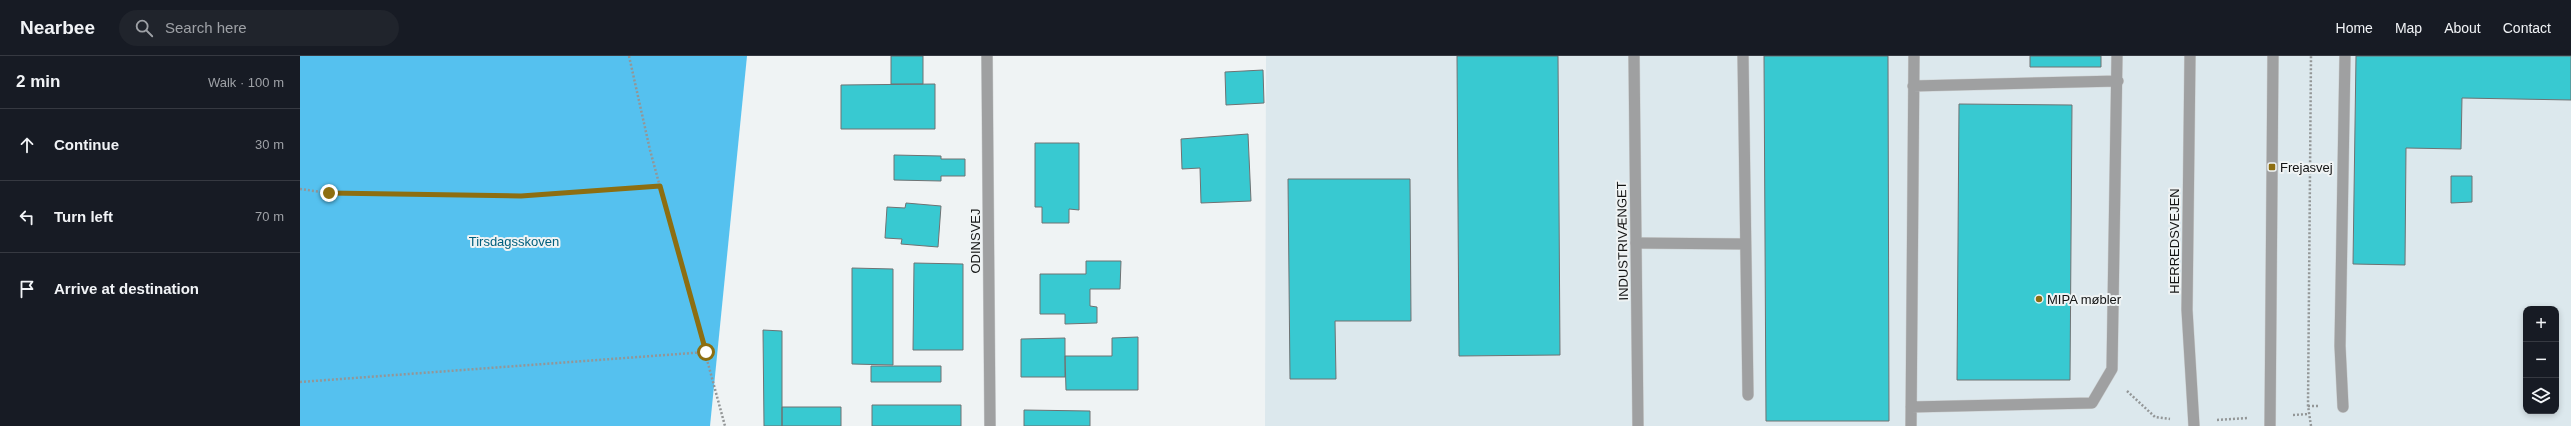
<!DOCTYPE html>
<html lang="en">
<head>
<meta charset="utf-8">
<style>
	:root { --surface:#171b24; --page:#20242c; --text:#f1f3f6; --muted:#9ea1a6; --line:#363941 }
	body { margin:0; font-family:Arial,sans-serif; background:var(--page); color:var(--text) }
	.controls { position:absolute; right:12px; bottom:12px; display:grid; overflow:hidden; border-radius:8px; box-shadow:0 2px 6px #0003 }
	.controls button { width:36px; height:36px; display:grid; place-items:center; padding:0; border:0; border-bottom:1px solid var(--line); background:var(--surface); color:var(--text); font:20px sans-serif }
	.stop { position:absolute; width:12px; height:12px; margin:-9px; border:3px solid #8d6e11; border-radius:50%; background:#fff }
	.stop.end { background:#8d6e11; border-color:#fff; box-shadow:0 1px 4px #0008 }
	.list { margin:0; padding:0; list-style:none }
	h2 { display:flex; justify-content:space-between; align-items:center; height:52px; margin:0; padding:0 16px; font-size:17px }
	h2 small { font-size:13px; font-weight:400; color:var(--muted) }
	.list li { display:grid; grid-template-columns:26px 1fr auto; gap:12px; align-items:center; box-sizing:border-box; height:72px; padding:0 16px; border-top:1px solid var(--line) }
	.list b { display:block; font-size:15px; white-space:nowrap }
	.list em { font-size:13px; font-style:normal; color:var(--muted) }
	.icon { flex:none; width:22px; height:22px; fill:none; stroke:currentColor; stroke-width:2; stroke-linecap:round; stroke-linejoin:round }
	.map { position:relative; flex:none; width:2271px; height:370px; overflow:hidden }
	header { display:flex; align-items:center; gap:24px; box-sizing:border-box; height:56px; padding:0 20px; background:var(--surface); border-bottom:1px solid var(--line) }
	header strong { font-size:19px }
	nav { display:flex; gap:22px; margin-inline-start:auto; font-size:14px }
	.search { width:280px; height:36px; background:var(--page); display:flex; align-items:center; gap:10px; box-sizing:border-box; padding:0 14px; border-radius:22px; color:var(--muted); font-size:15px }
	main { display:flex }
	aside { flex:1; background:var(--surface) }
	.map>svg:first-child { display:block }
	.built { fill:#dce8ed; fill-rule:evenodd }
	.forest { fill:#55c1ef }
	.building { fill:#38c9d1; stroke:#6f7273 }
	.lines { fill:none; stroke-linecap:round; stroke-linejoin:round }
	.service-casing { stroke:#cccfd0; stroke-width:12 }
	.minor-casing { stroke:#cccfd0; stroke-width:12 }
	.tertiary-casing { stroke:#cccfd0; stroke-width:12 }
	.path { stroke:#939697; stroke-width:2.5; stroke-dasharray:2 2; stroke-linecap:butt }
	.service { stroke:#9fa0a1; stroke-width:11 }
	.minor { stroke:#9fa0a1; stroke-width:11 }
	.tertiary { stroke:#9fa0a1; stroke-width:11 }
	.route { stroke:#8d6e11; stroke-width:5 }
	.poi-dot { fill:#8d6e11; stroke:#eff3f4; stroke-width:1.5 }
	.labels { text-anchor:middle; stroke-width:4; stroke-linejoin:round; paint-order:stroke }
	.poi-label { font-size:13px; fill:#131414; stroke:#eff3f4; text-anchor:start }
	.park-label { font-size:13px; fill:#005e7c; stroke:#eff3f4 }
	.street-label { font-size:13px; fill:#131414; stroke:#eff3f4 }
</style>
</head>
<body>
<header>
<strong>Nearbee</strong>
<div class="search"><svg class="icon" aria-label="search" viewBox="0 0 24 24"><circle cx="10" cy="10" r="6"/><path d="M15 15l6 6"/></svg>Search here</div>
<nav><a>Home</a><a>Map</a><a>About</a><a>Contact</a></nav>
</header>
<main>
<aside>
<h2>2 min<small>Walk · 100 m</small></h2>
<ul class="list">
<li><svg class="icon" aria-label="ahead" viewBox="0 0 24 24"><path d="M12 20V5M6 11l6-6 6 6"/></svg><div><b>Continue</b></div><em>30 m</em></li>
<li><svg class="icon" aria-label="left" viewBox="0 0 24 24"><path d="M17 20v-9H6M10 6l-5 5 5 5"/></svg><div><b>Turn left</b></div><em>70 m</em></li>
<li><svg class="icon" aria-label="arrive" viewBox="0 0 24 24"><path d="M6 21V4h12l-3 4 3 4H6"/></svg><div><b>Arrive at destination</b></div></li>
</ul>
</aside>
<div class="map">
<svg width="2271" height="370" viewBox="0 0 2271 370">
	<rect width="100%" height="100%" fill="#eff3f4"/>
	<!-- built -->
	<path class="built" d="M966,0h1305v370h-1306zM2226,253h30v102h-30z"/>
	<!-- forest -->
	<path class="forest" d="M0,0h447l-37,370h-410z"/>
	<!-- building -->
	<path class="building" d="M591,0h32v28h-32z
		M1157,0h101l2,299 -101,1z
		M1464,0h124l1,365h-123z
		M1730,0h71v11h-71z
		M2056,0h215v44l-109,-2 -1,51 -55,-1 -1,117 -52,-1z
		M963,14l1,33 -38,2 -1,-33z
		M635,28v45h-94v-44z
		M1659,48l113,1 -2,275h-113z
		M948,78l3,67 -50,2 -1,-35 -18,1 -1,-30z
		M735,87h44v67l-10,-1v14h-27v-16h-7z
		M594,99l47,1v3h24v17h-24v5l-47,-1z
		M2151,120h21v26l-21,1z
		M988,123h122l1,142h-76l1,58h-46z
		M606,147l35,3 -3,41 -37,-3 1,-5 -17,-1 2,-31 18,1z
		M786,205h35l-1,28h-30v17l7,1v16l-32,1v-10h-25v-40h46z
		M614,207l49,1v86h-50z
		M552,212l41,1v96l-41,-1z
		M463,274l19,1v95h-18z
		M838,281v53h-72l-1,-34h47v-18z
		M765,282v39h-44v-38z
		M571,310h70v16h-70z
		M572,349h89v21h-89z
		M482,351h59v19h-59z
		M724,354l66,1v15h-66z"/>
	<g class="lines">
		<defs>
			<path id="service" d="M1443,0l5,339
				M1613,30l205,-5
				M1336,187l109,1
				M1611,351l181,-4 20,-34 5,-313
				M2043,351l-3,-61 5,-290
				M1611,370l3,-370"/>
			<path id="minor" d="M687,0l3,370
				M1334,0l4,370"/>
			<path id="tertiary" d="M1890,0l-3,254 7,116
				M1970,370l3,-370"/>
		</defs>
		<!-- service casing -->
		<use href="#service" class="service-casing"/>
		<!-- minor casing -->
		<use href="#minor" class="minor-casing"/>
		<!-- tertiary casing -->
		<use href="#tertiary" class="tertiary-casing"/>
		<!-- path -->
		<path class="path" d="M329,0l21,94 75,276
			M0,133l29,4 192,3 139,-10
			M0,326l406,-30
			M1827,335l28,26 15,2
			M2008,350h12
			M1993,359l16,-1
			M1917,364l31,-2
			M2011,370l-3,-20 3,-350"/>
		<!-- service -->
		<use href="#service" class="service"/>
		<!-- minor -->
		<use href="#minor" class="minor"/>
		<!-- tertiary -->
		<use href="#tertiary" class="tertiary"/>
	</g>
	<g class="lines">
		<!-- route -->
		<path class="route" d="M29,137l192,3 139,-10 46,166"/>
	</g>
	<!-- markers -->
	<g class="poi-dot">
		<rect x="1968" y="107" width="8" height="8" rx="2"/>
		<circle cx="1739" cy="243" r="4"/>
	</g>
	<g class="labels">
		<!-- poi labels -->
		<g class="poi-label">
			<text x="1980" y="116">Frejasvej</text>
			<text x="1747" y="248">MIPA møbler</text>
		</g>
		<!-- park labels -->
		<g class="park-label">
			<text x="214" y="190">Tirsdagsskoven</text>
		</g>
		<!-- street labels -->
		<g class="street-label">
			<text transform="translate(675 185) rotate(-90)" y="5">ODINSVEJ</text>
			<text transform="translate(1322 185) rotate(-91)" y="5">INDUSTRIVÆNGET</text>
			<text transform="translate(1874 185) rotate(-90)" y="5">HERREDSVEJEN</text>
		</g>
	</g>
</svg>
<div class="controls">
<button>+</button>
<button>−</button>
<button><svg class="icon" aria-label="layers" viewBox="0 0 24 24"><path d="M12 4l9 5-9 5-9-5zM3 14l9 5 9-5"/></svg></button>
</div>
<div class="stop" style="left:406px;top:296px"></div>
<div class="stop end" style="left:29px;top:137px"></div>
</div>
</main>
</body>
</html>
